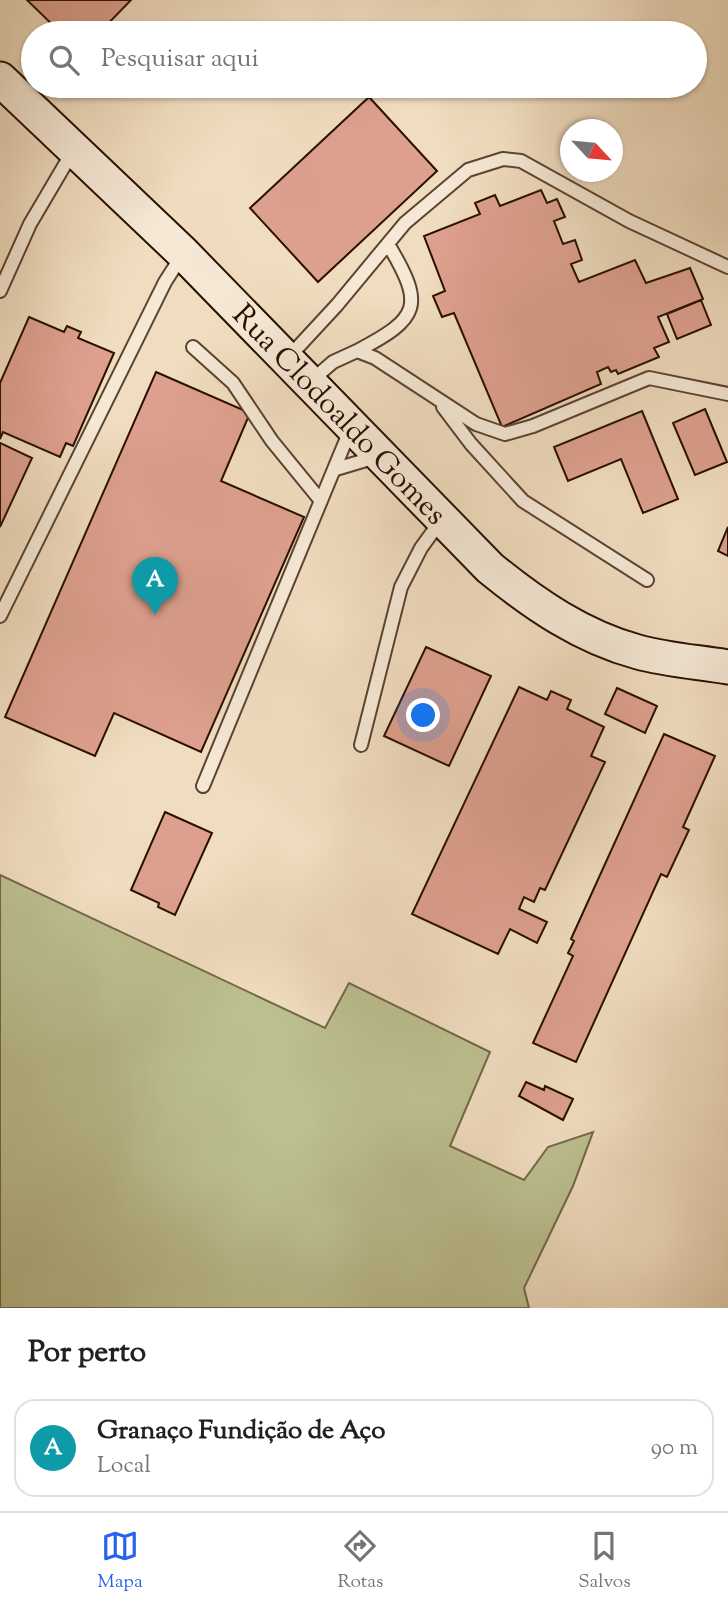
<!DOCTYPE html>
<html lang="pt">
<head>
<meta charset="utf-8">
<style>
	:root { --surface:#fff; --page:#f2f2f2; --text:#202124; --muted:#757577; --line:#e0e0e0; --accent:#2563eb }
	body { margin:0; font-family:"Sorts Mill Goudy",serif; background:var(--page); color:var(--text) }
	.compass { position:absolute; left:560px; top:119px; width:63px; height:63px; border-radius:50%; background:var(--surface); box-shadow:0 2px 5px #0004; rotate:116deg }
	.you { position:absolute; left:424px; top:716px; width:24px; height:24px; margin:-18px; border:5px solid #fff; border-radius:50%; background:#1a73e8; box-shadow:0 0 0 10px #1a73e833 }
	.badge { display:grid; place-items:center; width:46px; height:46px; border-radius:50%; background:var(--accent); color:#fff; font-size:23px; font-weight:700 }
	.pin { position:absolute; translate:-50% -58px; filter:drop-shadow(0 2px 4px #0008) }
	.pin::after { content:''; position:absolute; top:37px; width:24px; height:21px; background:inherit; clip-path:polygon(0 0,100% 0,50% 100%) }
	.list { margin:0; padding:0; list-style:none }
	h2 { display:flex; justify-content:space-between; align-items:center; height:91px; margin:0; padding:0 28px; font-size:30px }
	h2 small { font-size:23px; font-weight:400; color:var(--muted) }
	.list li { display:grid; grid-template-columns:46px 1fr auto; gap:21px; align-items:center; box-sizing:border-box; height:98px; margin:0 14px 14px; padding:0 14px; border:2px solid var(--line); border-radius:21px }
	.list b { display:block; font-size:26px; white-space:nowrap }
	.list p { margin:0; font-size:23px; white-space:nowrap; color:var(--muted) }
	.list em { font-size:23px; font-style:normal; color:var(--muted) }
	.icon { flex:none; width:38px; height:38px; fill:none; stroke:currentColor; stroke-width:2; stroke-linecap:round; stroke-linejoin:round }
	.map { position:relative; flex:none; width:728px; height:1308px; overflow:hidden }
	.search { position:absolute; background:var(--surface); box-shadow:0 2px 5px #0004; left:21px; right:21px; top:21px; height:77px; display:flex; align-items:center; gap:18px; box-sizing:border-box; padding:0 24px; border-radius:38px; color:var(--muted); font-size:26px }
	.sheet { height:203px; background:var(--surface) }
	nav { display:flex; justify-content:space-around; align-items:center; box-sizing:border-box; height:98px; border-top:2px solid var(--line); background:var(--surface); font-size:19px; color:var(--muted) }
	nav a { display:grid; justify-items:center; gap:4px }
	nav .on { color:var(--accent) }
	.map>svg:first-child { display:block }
	.green { fill:#bcbf90; stroke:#736748; stroke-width:2 }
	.building { fill:#dda08e; stroke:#2a0f00; stroke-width:2 }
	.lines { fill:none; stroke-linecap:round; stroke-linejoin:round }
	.lane-casing { stroke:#5c4230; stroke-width:16 }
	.secondary-casing { stroke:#2a0f00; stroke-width:37 }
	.lane { stroke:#f5e8d5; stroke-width:12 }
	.secondary { stroke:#f5e8d5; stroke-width:33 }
	.labels { text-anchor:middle; stroke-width:5; stroke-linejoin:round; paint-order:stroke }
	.street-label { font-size:30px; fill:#2a0f00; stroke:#f5e8d5 }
</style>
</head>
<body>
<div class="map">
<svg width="728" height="1308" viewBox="0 0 728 1308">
	<rect width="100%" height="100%" fill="#f0dcbf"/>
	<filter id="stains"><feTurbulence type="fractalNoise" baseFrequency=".00286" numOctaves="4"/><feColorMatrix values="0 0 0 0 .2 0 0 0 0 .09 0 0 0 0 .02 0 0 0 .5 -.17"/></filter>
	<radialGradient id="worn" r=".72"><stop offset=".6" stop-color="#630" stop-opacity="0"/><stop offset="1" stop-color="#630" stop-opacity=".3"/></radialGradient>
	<!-- green -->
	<path class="green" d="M0,875l325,153 24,-45 141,69 -40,94 74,34 24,-33 45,-15 -20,54 -49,102 5,20h-529z"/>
	<!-- building -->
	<path class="building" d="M27,0h104l-32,33h-38z
		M369,97l68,74 -119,111 -68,-74z
		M541,190l6,13 10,-4 8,18 -11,4 9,23 12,-4 7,20 -11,4 8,18 56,-22 11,23 44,-15 13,31 -45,18 11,25 -15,6 5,9 -41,17 -2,-4 -5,2 -3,-5 -11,5 4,12 -99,43 -48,-114 -12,4 -9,-21 12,-5 -21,-55 56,-22 -5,-11 20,-8 5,11z
		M701,300l10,25 -34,14 -10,-25z
		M29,317l35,15 3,-6 14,6 -3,6 36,15 -41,93 -7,-3 -6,14 -57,-25 -3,7v-56z
		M156,372l94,41 -29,68 83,36 -103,235 -87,-39 -19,43 -90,-39z
		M705,409l22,53 -32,13 -22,-52z
		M642,411l36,88 -35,14 -22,-54 -53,22 -14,-34z
		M0,443l32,15 -32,69z
		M728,527v29l-10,-5z
		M426,647l65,29 -42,90 -65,-30z
		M519,687l28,13 4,-9 20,9 -4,9 37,18 -13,29 14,6 -60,128 -5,-2 -6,14 -10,-5 -5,12 28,13 -10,21 -27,-14 -12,25 -86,-40z
		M617,688l40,18 -12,27 -40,-19z
		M664,734l51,22 -32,71 6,3 -22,47 -6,-3 -85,188 -43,-19 40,-87 -5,-3 6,-12 -3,-2z
		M165,812l47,21 -37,82 -17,-8 1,-4 -28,-13z
		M526,1082l18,8 1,-4 28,13 -10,21 -44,-24z"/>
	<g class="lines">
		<defs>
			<path id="lane" d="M0,291l30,-67 43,-73
				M193,347l40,36 39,58 49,60
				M357,351c63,-33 68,-45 31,-107
				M287,359l50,-54 68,-82 63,-53 35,-11 18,2 108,60 99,46
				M311,381l22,-19 24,-11 18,7 101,66 29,10 28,-8 116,-48 79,16
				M443,407l28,37 52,57 124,79
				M336,469l40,-12
				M0,616l165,-334 18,-28
				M361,745l40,-158 20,-39 21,-29
				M203,786l148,-358"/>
			<path id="secondary" d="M0,79l183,174 307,315c44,36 92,69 148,84 29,8 60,10 90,15"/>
		</defs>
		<!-- lane casing -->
		<use href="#lane" class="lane-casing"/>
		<!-- secondary casing -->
		<use href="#secondary" class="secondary-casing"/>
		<!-- lane -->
		<use href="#lane" class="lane"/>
		<!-- secondary -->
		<use href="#secondary" class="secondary"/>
	</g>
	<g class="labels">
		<!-- street labels -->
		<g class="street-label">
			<text transform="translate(340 414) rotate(46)" y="10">Rua Clodoaldo Gomes</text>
		</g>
	</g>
	<rect width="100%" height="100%" filter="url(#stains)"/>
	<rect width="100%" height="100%" fill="url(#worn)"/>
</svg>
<svg class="compass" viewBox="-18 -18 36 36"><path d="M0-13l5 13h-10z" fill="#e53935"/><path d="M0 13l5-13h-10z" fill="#757577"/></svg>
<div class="you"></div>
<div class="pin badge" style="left:155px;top:615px;background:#0f9aa8">A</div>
<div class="search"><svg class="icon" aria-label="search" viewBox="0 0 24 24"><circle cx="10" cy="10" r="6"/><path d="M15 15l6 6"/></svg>Pesquisar aqui</div>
</div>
<section class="sheet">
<h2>Por perto<small></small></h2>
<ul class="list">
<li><span class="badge" style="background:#0f9aa8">A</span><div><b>Granaço Fundição de Aço</b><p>Local</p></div><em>90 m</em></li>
</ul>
</section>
<nav>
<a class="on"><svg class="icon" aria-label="map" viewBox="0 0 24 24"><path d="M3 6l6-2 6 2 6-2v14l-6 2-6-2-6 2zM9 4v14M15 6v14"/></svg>Mapa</a>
<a><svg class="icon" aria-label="directions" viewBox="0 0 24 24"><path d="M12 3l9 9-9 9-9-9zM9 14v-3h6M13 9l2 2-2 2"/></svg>Rotas</a>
<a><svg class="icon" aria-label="saved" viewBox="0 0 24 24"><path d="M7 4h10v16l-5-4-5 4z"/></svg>Salvos</a>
</nav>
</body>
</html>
